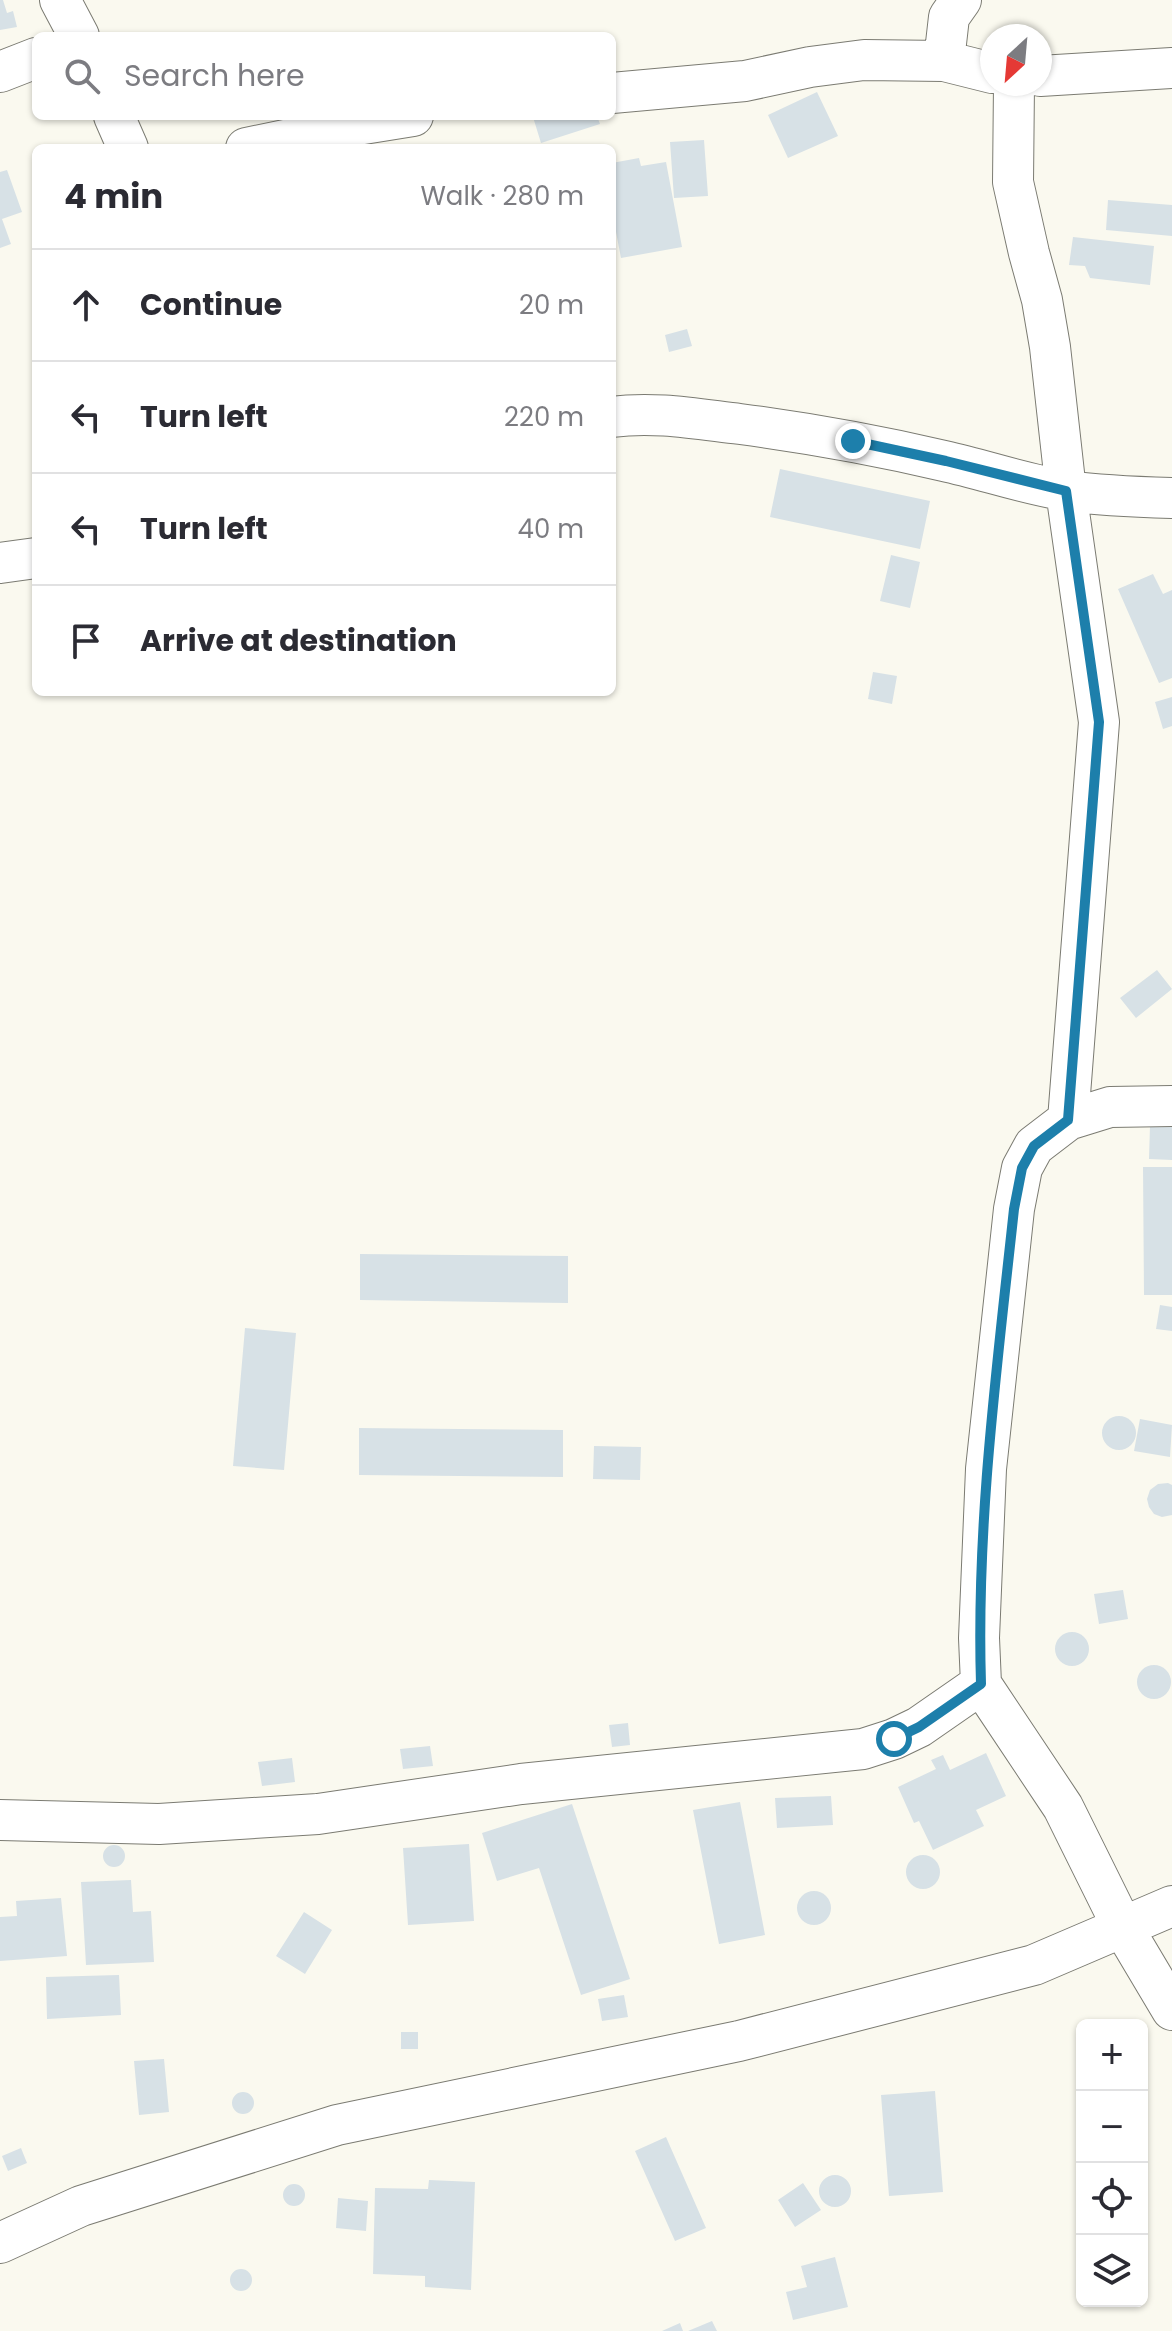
<!DOCTYPE html>
<html lang="en">
<head>
<meta charset="utf-8">
<style>
	:root { --surface:#fff; --page:#f7f7f7; --text:#2b2b33; --muted:#7c7c81; --line:#e1e1e2 }
	body { margin:0; font-family:Poppins,sans-serif; background:var(--page); color:var(--text) }
	.controls { position:absolute; right:24px; bottom:24px; display:grid; overflow:hidden; border-radius:12px; box-shadow:0 2px 6px #0004 }
	.controls button { width:72px; height:72px; display:grid; place-items:center; padding:0; border:0; border-bottom:2px solid var(--line); background:var(--surface); color:var(--text); font:40px sans-serif }
	.compass { position:absolute; left:980px; top:24px; width:72px; height:72px; border-radius:50%; background:var(--surface); box-shadow:0 2px 6px #0004; rotate:206deg }
	.stop { position:absolute; width:24px; height:24px; margin:-18px; border:6px solid #1d7fab; border-radius:50%; background:#fff }
	.stop.end { background:#1d7fab; border-color:#fff; box-shadow:0 2px 8px #0008 }
	.list { margin:0; padding:0; list-style:none }
	h2 { display:flex; justify-content:space-between; align-items:center; height:104px; margin:0; padding:0 32px; font-size:34px }
	h2 small { font-size:26px; font-weight:400; color:var(--muted) }
	.list li { display:grid; grid-template-columns:52px 1fr auto; gap:24px; align-items:center; box-sizing:border-box; height:112px; padding:0 32px; border-top:2px solid var(--line) }
	.list b { display:block; font-size:30px; white-space:nowrap }
	.list em { font-size:26px; font-style:normal; color:var(--muted) }
	.icon { flex:none; width:44px; height:44px; fill:none; stroke:currentColor; stroke-width:2; stroke-linecap:round; stroke-linejoin:round }
	.map { position:relative; flex:none; width:1172px; height:2331px; overflow:hidden }
	.search { position:absolute; background:var(--surface); box-shadow:0 2px 6px #0004; left:32px; top:32px; width:584px; height:88px; display:flex; align-items:center; gap:20px; box-sizing:border-box; padding:0 28px; border-radius:12px; color:var(--muted); font-size:30px }
	.panel { position:absolute; background:var(--surface); box-shadow:0 2px 6px #0004; left:32px; top:144px; width:584px; height:552px; border-radius:12px }
	.map>svg:first-child { display:block }
	.building { fill:#d7e1e6 }
	.lines { fill:none; stroke-linecap:round; stroke-linejoin:round }
	.street-casing { stroke:#7b7b72; stroke-width:42 }
	.street { stroke:#fff; stroke-width:40 }
	.route { stroke:#1d7fab; stroke-width:10 }
</style>
</head>
<body>
<div class="map">
<svg width="1172" height="2331" viewBox="0 0 1172 2331">
	<rect width="100%" height="100%" fill="#faf9ef"/>
	<!-- building -->
	<path class="building" d="M0,0h3l4,13 6,-2 4,16 -17,3z
		M817,92l21,44 -50,22 -20,-43z
		M536,116h61l3,8 -59,19 -8,-26z
		M704,140l4,56 -34,2 -4,-56z
		M639,158l2,8 25,-4 16,85 -61,11 -9,-47v-48z
		M7,170l15,42 -20,7 9,25 -11,4v-76z
		M1108,200l64,5v31l-66,-6z
		M1073,237l81,9 -4,39 -60,-7 -5,-12 -16,-1z
		M687,329l5,17 -23,6 -4,-17z
		M780,469l150,32 -10,48 -150,-32z
		M891,555l29,7 -10,46 -30,-7z
		M1153,574l10,20 9,-4v88l-13,5 -41,-94z
		M873,672l24,4 -5,28 -24,-5z
		M1172,697v29l-9,3 -8,-27z
		M1157,970l15,19 -36,29 -16,-20z
		M1150,1126h22v34l-23,-1z
		M1143,1167h29v128h-28z
		M360,1254l208,2v47l-208,-3z
		M1160,1305l12,2v24l-16,-2z
		M245,1328l51,5 -12,137 -51,-4z
		M1102 1433a17 17 0 1 1 34 0a17 17 0 1 1-34 0Z
		M1140,1419l32,6 -2,32 -36,-6z
		M359,1428l204,2v47l-204,-2z
		M594,1446l47,1 -1,33 -47,-1z
		M1168,1483l4,2v30l-10,2 -8,-3 -5,-7 -2,-8 3,-9 8,-6z
		M1123,1590l5,29 -29,5 -5,-30z
		M1055 1649a17 17 0 1 1 34 0a17 17 0 1 1-34 0Z
		M1137 1682a17 17 0 1 1 34 0a17 17 0 1 1-34 0Z
		M628,1723l2,22 -18,2 -3,-22z
		M430,1746l3,20 -30,3 -3,-20z
		M986,1753l20,43 -30,14 8,16 -51,24 -14,-29 -5,2 -16,-36 38,-18 -5,-9 12,-5 7,15z
		M292,1758l3,24 -33,4 -4,-24z
		M831,1796l2,29 -56,3 -2,-30z
		M740,1802l25,133 -46,9 -26,-134z
		M572,1804l58,175 -49,16 -42,-127 -42,13 -15,-48z
		M469,1844l5,77 -66,4 -5,-77z
		M103 1856a11 11 0 1 1 22 0a11 11 0 1 1-22 0Z
		M906 1872a17 17 0 1 1 34 0a17 17 0 1 1-34 0Z
		M131,1880l2,32 18,-1 3,51 -68,3 -5,-83z
		M797 1908a17 17 0 1 1 34 0a17 17 0 1 1-34 0Z
		M61,1898l6,58 -67,5v-44l17,-1 -1,-15z
		M304,1912l28,18 -27,44 -29,-18z
		M119,1975l2,40 -74,4 -1,-42z
		M624,1995l4,22 -26,4 -4,-22z
		M401,2032h17v17h-17z
		M164,2059l5,53 -30,3 -5,-54z
		M935,2091l8,101 -54,4 -8,-101z
		M232 2103a11 11 0 1 1 22 0a11 11 0 1 1-22 0Z
		M666,2137l40,91 -31,13 -40,-90z
		M21,2148l6,15 -19,8 -6,-15z
		M819 2191a16 16 0 1 1 32 0a16 16 0 1 1-32 0Z
		M429,2180l46,2 -4,108 -46,-3v-11l-52,-2 2,-86 53,1z
		M803,2183l18,27 -26,17 -17,-27z
		M283 2195a11 11 0 1 1 22 0a11 11 0 1 1-22 0Z
		M338,2198l30,3 -2,30 -30,-3z
		M835,2257l13,50 -55,13 -7,-28 21,-5 -6,-21z
		M230 2280a11 11 0 1 1 22 0a11 11 0 1 1-22 0Z
		M712,2321l5,10h-29z
		M680,2323l3,8h-21z"/>
	<g class="lines">
		<defs>
			<path id="street" d="M60,0l19,36
				M944,61l5,-44 12,-17
				M0,72l36,-14
				M1040,76l132,-8
				M1014,84l-1,98 16,71 13,47 8,47 16,144 33,231 -31,398
				M612,93l133,-12 65,-14 54,-7 80,1 48,12
				M114,116l14,32
				M246,148l111,-23 56,-9
				M612,417c42,-6 85,2 128,7 68,9 136,21 204,37 41,9 83,24 124,30 35,5 69,6 104,7
				M0,563l36,-5
				M1172,1106l-62,1 -42,13 -34,26 -12,22 -8,41 -28,260 -7,169 2,46 82,123 59,119 50,84
				M0,1820l159,4 159,-10 203,-30 342,-35 31,-10 25,-12 62,-43
				M0,2243l81,-37 256,-81 402,-84 295,-76 138,-59"/>
		</defs>
		<!-- street casing -->
		<use href="#street" class="street-casing"/>
		<!-- street -->
		<use href="#street" class="street"/>
	</g>
	<g class="lines">
		<!-- route -->
		<path class="route" d="M853,441l93,20 120,30 33,231 -31,398 -34,26 -12,22 -8,41c-17,158 -38,316 -33,475l-62,43 -25,12"/>
	</g>
</svg>
<div class="controls">
<button>+</button>
<button>−</button>
<button><svg class="icon" aria-label="locate" viewBox="0 0 24 24"><circle cx="12" cy="12" r="6"/><path d="M12 2v4M12 18v4M2 12h4M18 12h4"/></svg></button>
<button><svg class="icon" aria-label="layers" viewBox="0 0 24 24"><path d="M12 4l9 5-9 5-9-5zM3 14l9 5 9-5"/></svg></button>
</div>
<svg class="compass" viewBox="-18 -18 36 36"><path d="M0-13l5 13h-10z" fill="#e53935"/><path d="M0 13l5-13h-10z" fill="#7c7c81"/></svg>
<div class="stop" style="left:894px;top:1739px"></div>
<div class="stop end" style="left:853px;top:441px"></div>
<div class="search"><svg class="icon" aria-label="search" viewBox="0 0 24 24"><circle cx="10" cy="10" r="6"/><path d="M15 15l6 6"/></svg>Search here</div>
<section class="panel">
<h2>4 min<small>Walk · 280 m</small></h2>
<ul class="list">
<li><svg class="icon" aria-label="ahead" viewBox="0 0 24 24"><path d="M12 20V5M6 11l6-6 6 6"/></svg><div><b>Continue</b></div><em>20 m</em></li>
<li><svg class="icon" aria-label="left" viewBox="0 0 24 24"><path d="M17 20v-9H6M10 6l-5 5 5 5"/></svg><div><b>Turn left</b></div><em>220 m</em></li>
<li><svg class="icon" aria-label="left" viewBox="0 0 24 24"><path d="M17 20v-9H6M10 6l-5 5 5 5"/></svg><div><b>Turn left</b></div><em>40 m</em></li>
<li><svg class="icon" aria-label="arrive" viewBox="0 0 24 24"><path d="M6 21V4h12l-3 4 3 4H6"/></svg><div><b>Arrive at destination</b></div></li>
</ul>
</section>
</div>
</body>
</html>
